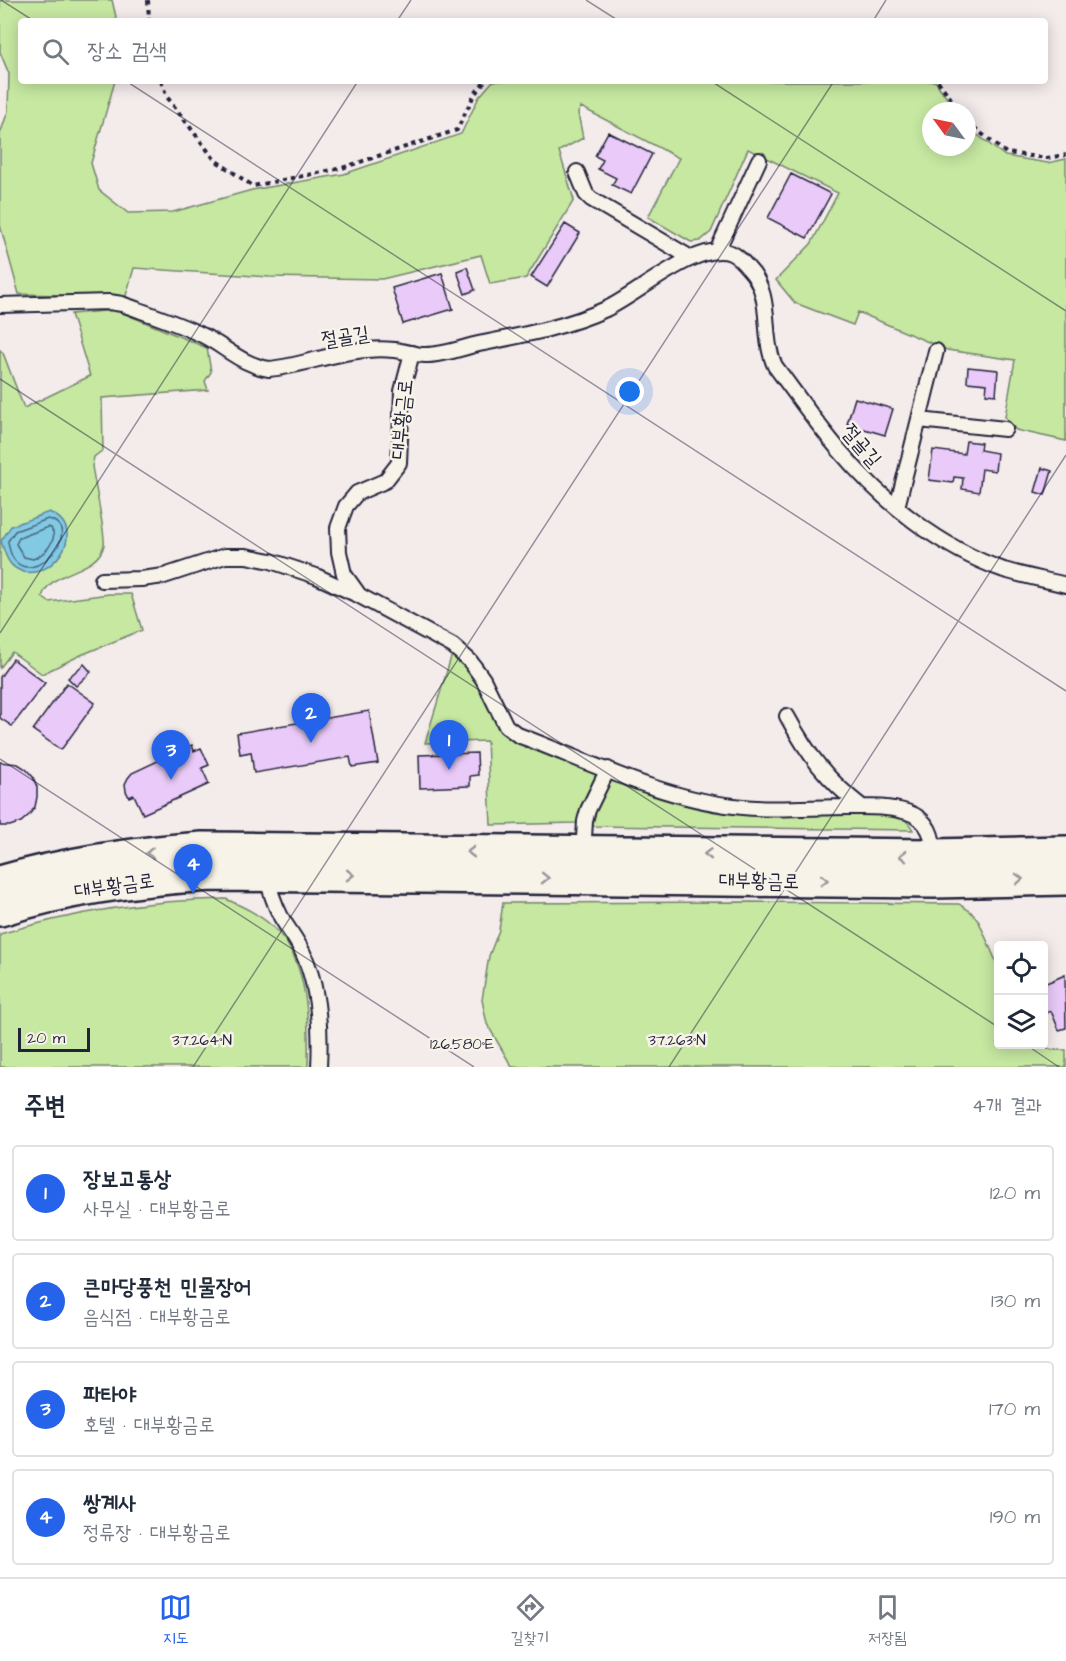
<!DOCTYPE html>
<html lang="ko">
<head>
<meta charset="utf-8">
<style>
	:root { --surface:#fff; --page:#f6f6f7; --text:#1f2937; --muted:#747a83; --line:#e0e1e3; --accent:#2563eb }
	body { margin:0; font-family:"Architects Daughter","Poor Story",sans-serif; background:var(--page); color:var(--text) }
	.controls { position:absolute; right:18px; bottom:18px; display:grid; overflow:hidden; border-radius:6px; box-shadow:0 3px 15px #0003 }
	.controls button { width:54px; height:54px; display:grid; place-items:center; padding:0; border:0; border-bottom:2px solid var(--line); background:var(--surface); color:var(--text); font:30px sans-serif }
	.compass { position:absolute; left:922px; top:102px; width:54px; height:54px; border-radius:50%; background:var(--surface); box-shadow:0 3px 15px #0003; rotate:303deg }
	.scale { position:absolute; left:18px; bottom:15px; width:72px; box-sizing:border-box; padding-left:6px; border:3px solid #22223b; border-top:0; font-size:16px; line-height:21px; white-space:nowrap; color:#22223b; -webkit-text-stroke:4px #f7f3e8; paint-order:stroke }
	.you { position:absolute; left:630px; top:392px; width:21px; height:21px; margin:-15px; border:4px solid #fff; border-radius:50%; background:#1a73e8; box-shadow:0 0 0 9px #1a73e833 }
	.badge { display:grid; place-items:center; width:39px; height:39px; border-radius:50%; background:var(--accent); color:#fff; font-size:20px; font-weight:700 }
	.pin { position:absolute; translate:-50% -50px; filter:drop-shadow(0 2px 3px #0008) }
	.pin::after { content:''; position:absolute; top:32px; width:21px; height:18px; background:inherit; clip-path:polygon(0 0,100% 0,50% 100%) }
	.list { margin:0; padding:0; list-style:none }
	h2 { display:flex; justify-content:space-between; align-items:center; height:78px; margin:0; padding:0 24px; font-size:26px }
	h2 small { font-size:20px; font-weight:400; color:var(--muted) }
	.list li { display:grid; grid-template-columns:39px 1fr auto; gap:18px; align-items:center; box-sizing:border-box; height:96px; margin:0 12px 12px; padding:0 12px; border:2px solid var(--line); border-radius:6px }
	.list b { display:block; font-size:22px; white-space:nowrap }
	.list p { margin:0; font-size:20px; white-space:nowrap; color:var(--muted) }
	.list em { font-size:20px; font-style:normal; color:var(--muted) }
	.icon { flex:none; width:33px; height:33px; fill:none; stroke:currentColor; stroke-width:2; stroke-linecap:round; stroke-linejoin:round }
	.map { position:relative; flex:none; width:1066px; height:1067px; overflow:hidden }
	.search { position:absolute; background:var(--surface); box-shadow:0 3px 15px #0003; left:18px; right:18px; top:18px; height:66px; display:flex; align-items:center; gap:15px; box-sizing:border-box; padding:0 21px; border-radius:6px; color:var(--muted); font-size:22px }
	.sheet { height:510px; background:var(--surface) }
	nav { display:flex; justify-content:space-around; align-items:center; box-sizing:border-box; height:84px; border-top:2px solid var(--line); background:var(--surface); font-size:16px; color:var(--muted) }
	nav a { display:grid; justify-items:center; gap:3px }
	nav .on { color:var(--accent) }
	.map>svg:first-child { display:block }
	.green { fill:#c6e8a1; stroke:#74856e; stroke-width:1.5 }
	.water { fill:#82c9e3; stroke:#5c86a0; stroke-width:1.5 }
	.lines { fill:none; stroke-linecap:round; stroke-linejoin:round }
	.shore { stroke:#48657e; stroke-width:1.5 }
	.building { fill:#e9caf8; stroke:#22223b; stroke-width:1.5 }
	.service-casing { stroke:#22223b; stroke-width:18 }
	.secondary-casing { stroke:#22223b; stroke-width:38 }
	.path { stroke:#22223b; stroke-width:4; stroke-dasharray:4.5 4.5; stroke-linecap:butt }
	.service { stroke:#f7f3e8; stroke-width:14 }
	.secondary { stroke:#f7f3e8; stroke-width:33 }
	.oneway { stroke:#97959a }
	.ticks { fill:none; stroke:#22223b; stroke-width:1.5; stroke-opacity:0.45 }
	.labels { text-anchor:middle; stroke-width:5; stroke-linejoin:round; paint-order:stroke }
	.street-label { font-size:20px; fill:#22223b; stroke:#f7f3e8 }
	.ticks-label { font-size:15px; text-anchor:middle; fill:#22223b; stroke:#f7f3e8; stroke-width:5; stroke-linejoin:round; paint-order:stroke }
</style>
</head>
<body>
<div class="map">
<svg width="1066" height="1067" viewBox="0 0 1066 1067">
	<rect width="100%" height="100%" fill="#f4ebeb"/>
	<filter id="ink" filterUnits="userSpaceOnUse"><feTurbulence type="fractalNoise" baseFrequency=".0167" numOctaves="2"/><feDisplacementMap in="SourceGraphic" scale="12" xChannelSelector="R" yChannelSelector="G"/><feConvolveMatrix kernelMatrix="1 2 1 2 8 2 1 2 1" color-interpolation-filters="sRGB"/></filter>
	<g filter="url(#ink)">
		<!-- green -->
		<path class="green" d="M0,0h112l5,21h-96v60h94l-24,82 8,27 29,23 45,-1 79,-22 92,-16 117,-40 18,-37 14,-16h442l21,30h-25v36h36v-20l38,29 43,7 18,-4v282l-50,-11 -11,-13 10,-57 -68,-10 -89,-38 -5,13 -58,-22 -19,-23 35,-36 27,-51 -90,-44 -37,83 -11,9 -9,1 -43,-25 31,-59 -98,-51 -3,6 5,25 -24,13 15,49 -48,78 -36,6 -9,-29 -99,24 -113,-2 -135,-9 -9,31 -20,-3 -86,-2 -19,-69v-91l8,-23 1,-37 -9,-22z
			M116,310l91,38 4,24 -6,9 3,9 -106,8 1,52 -9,7 -2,9c2,14 14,70 12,79 -7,29 -54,24 -62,52l7,5 60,-8h22l11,36 -61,25 -39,19 -30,-22 -12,16v-318l3,3 21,55 66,-32 -19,-62z
			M452,654c25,18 31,45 46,70l102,48 -24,51 -85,2 -4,-84 -62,2z
			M612,775l86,30 176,5c17,4 30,3 39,20l-322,-4v-7z
			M226,899c18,8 37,17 51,32 32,33 32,93 31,136h-308v-133c73,-22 150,-34 226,-35z
			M747,902l212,2 12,8 8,10 19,44v78l42,1 12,5h14v17h-554l-25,-43 -5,-24 7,-44 10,-26 4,-27z"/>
		<!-- water -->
		<path class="water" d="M49,512c44,18 -2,75 -32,57 -10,-5 -13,-19 -16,-28l10,-15z"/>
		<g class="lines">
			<!-- shore -->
			<path class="shore" d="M48,519c44,11 -32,87 -40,22l7,-10z
				M48,527l3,1c8,12 -6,26 -18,31l-9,-2 -8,-13 3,-6z"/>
		</g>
		<!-- building -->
		<path class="building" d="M608,132l44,22 -21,40 -19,-9 4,-7 -18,-9 5,-9 -8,-4z
			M791,174l40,20 -24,44 -39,-20z
			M565,224l15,9 -33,54 -16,-10z
			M467,267l8,23 -10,4 -8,-23z
			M442,273l11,36 -50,15 -11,-36z
			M968,367l30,3 -2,25 -10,-1 1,-10 -20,-2z
			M855,398l38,11 -8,26 -38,-11z
			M966,441l15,2 -1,7 17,3 -2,18 -13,-2 -3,23 -17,-3 1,-11 -9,-1 -1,6 -24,-3 4,-30 31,4z
			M1042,468l10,3 -7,24 -10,-3z
			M13,659l32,24 -33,43 -12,-8v-41z
			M84,664l7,8 -15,14 -8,-8z
			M67,683l28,20 -34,47 -28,-20z
			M369,711l9,52 -26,4 -2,-10 -96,16 -3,-21 -11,2 -3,-21z
			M192,745l2,6 7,-3 8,17 -7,3 7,16 -66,30 -9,-19 -5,2 -3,-6 -1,-7 3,-6 4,-5z
			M477,753l1,22 -8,1v10l-50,2 -1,-33z
			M0,762l18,2 8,5 7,8 4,10v10l-2,10 -6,8 -8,7 -11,4h-10z
			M1065,975l1,53 -7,2 -8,-19 -7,3v-30z"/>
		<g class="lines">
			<defs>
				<path id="service" d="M577,172l9,22 5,5 100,59
					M717,251l42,-91
					M0,305l109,-3 13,2c27,10 55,19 80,31 24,12 40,30 67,34 33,-3 65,-17 98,-19 9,-1 18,-1 27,0 11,1 21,5 31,5 17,0 34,-6 49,-10 44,-9 91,-17 132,-36 31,-14 92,-69 125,-56 7,3 12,9 17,15 27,28 12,66 27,98 21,28 41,57 64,84 43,51 101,98 165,120 20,6 42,10 62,15
					M919,420l86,9
					M897,507l39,-156
					M102,580l39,-1 23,-3 61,-20h21l25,5 45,15 44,20 93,50 17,15 13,18 23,47 12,9c69,26 143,63 216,71 38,5 76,1 114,1 20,0 39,-1 59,5 22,7 27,25 27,46
					M359,595l-15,-21 -5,-22 -1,-24 8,-22 11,-13 28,-12 14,-18 3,-72 10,-38
					M787,716c21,39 40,64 75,91
					M583,855l2,-34 3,-11 20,-41
					M266,873c3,15 8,30 15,44 7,12 16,23 22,36 16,35 18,76 16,114"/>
				<path id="secondary" d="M0,883c67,-19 133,-29 202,-34l732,7 132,-3
					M0,909c69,-22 140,-31 212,-35l722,7 132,-3"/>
			</defs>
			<!-- service casing -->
			<use href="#service" class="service-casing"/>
			<!-- secondary casing -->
			<use href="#secondary" class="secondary-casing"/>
			<!-- path -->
			<path class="path" d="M148,0l1,21
				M161,81l6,16 48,63 38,26 89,-18 115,-38 17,-35 11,-14
				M938,81l22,30
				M967,122l39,31 41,5 19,-3"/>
			<!-- service -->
			<use href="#service" class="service"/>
			<!-- secondary -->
			<use href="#secondary" class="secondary"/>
		</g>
		<!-- one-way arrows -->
		<defs><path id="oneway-chevron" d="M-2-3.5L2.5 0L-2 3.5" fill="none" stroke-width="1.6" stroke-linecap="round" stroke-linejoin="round" transform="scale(1.5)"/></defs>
		<g class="oneway">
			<use href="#oneway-chevron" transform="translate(471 852) rotate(-180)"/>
			<use href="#oneway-chevron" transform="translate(150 853) rotate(176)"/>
			<use href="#oneway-chevron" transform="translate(708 854) rotate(-180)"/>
			<use href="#oneway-chevron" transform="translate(903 856) rotate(-180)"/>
			<use href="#oneway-chevron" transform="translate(350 875) rotate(1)"/>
			<use href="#oneway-chevron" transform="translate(545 878) rotate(1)"/>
			<use href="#oneway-chevron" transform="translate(1019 879) rotate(-2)"/>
			<use href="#oneway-chevron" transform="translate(824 880) rotate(1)"/>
		</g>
	</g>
	<!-- ticks -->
	<path class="ticks" d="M1,0l33,21M586,0l33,21M397,21l14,-21M873,21l13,-21M126,81l940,610M711,81l355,230M0,379l998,648M0,633l358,-552M0,759l474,308M1025,1044l34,23M193,1067l641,-986M669,1067l397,-612"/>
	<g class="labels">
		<!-- street labels -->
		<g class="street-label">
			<text transform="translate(345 336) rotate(-9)" y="7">절골길</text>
			<text transform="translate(401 419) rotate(-84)" y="7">대부황금로</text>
			<text transform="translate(862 445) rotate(49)" y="7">절골길</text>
			<text transform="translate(759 880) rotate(1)" y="7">대부황금로</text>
			<text transform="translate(114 885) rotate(-8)" y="7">대부황금로</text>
		</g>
	</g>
	<g class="ticks-label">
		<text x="202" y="1045">37.264°N</text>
		<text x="677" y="1045">37.263°N</text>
		<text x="462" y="1049">126.580°E</text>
	</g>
</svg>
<div class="controls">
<button><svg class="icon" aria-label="locate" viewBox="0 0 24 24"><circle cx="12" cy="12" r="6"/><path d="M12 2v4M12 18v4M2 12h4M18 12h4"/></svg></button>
<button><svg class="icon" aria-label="layers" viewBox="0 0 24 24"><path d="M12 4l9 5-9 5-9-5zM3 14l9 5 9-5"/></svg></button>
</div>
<svg class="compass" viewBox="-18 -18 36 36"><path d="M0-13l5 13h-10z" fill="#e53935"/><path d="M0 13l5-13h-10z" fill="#747a83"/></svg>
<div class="scale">20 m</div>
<div class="you"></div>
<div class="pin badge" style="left:449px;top:770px">1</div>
<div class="pin badge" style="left:311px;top:743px">2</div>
<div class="pin badge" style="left:171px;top:780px">3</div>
<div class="pin badge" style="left:193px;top:894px">4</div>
<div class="search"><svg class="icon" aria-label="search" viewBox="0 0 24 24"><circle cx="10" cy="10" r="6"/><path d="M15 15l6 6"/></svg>장소 검색</div>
</div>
<section class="sheet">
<h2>주변<small>4개 결과</small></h2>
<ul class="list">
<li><span class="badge">1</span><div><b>장보고통상</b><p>사무실 · 대부황금로</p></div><em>120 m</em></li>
<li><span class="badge">2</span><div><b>큰마당풍천 민물장어</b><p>음식점 · 대부황금로</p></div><em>130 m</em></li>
<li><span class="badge">3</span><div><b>파타야</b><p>호텔 · 대부황금로</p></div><em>170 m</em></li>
<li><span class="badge">4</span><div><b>쌍계사</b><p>정류장 · 대부황금로</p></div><em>190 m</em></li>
</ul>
</section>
<nav>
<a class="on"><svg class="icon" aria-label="map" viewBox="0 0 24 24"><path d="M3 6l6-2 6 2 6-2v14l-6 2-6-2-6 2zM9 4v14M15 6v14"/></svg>지도</a>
<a><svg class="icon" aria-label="directions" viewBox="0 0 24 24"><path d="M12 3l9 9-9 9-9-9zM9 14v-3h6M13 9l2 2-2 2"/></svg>길찾기</a>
<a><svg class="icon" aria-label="saved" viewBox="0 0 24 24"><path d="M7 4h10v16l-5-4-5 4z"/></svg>저장됨</a>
</nav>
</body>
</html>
